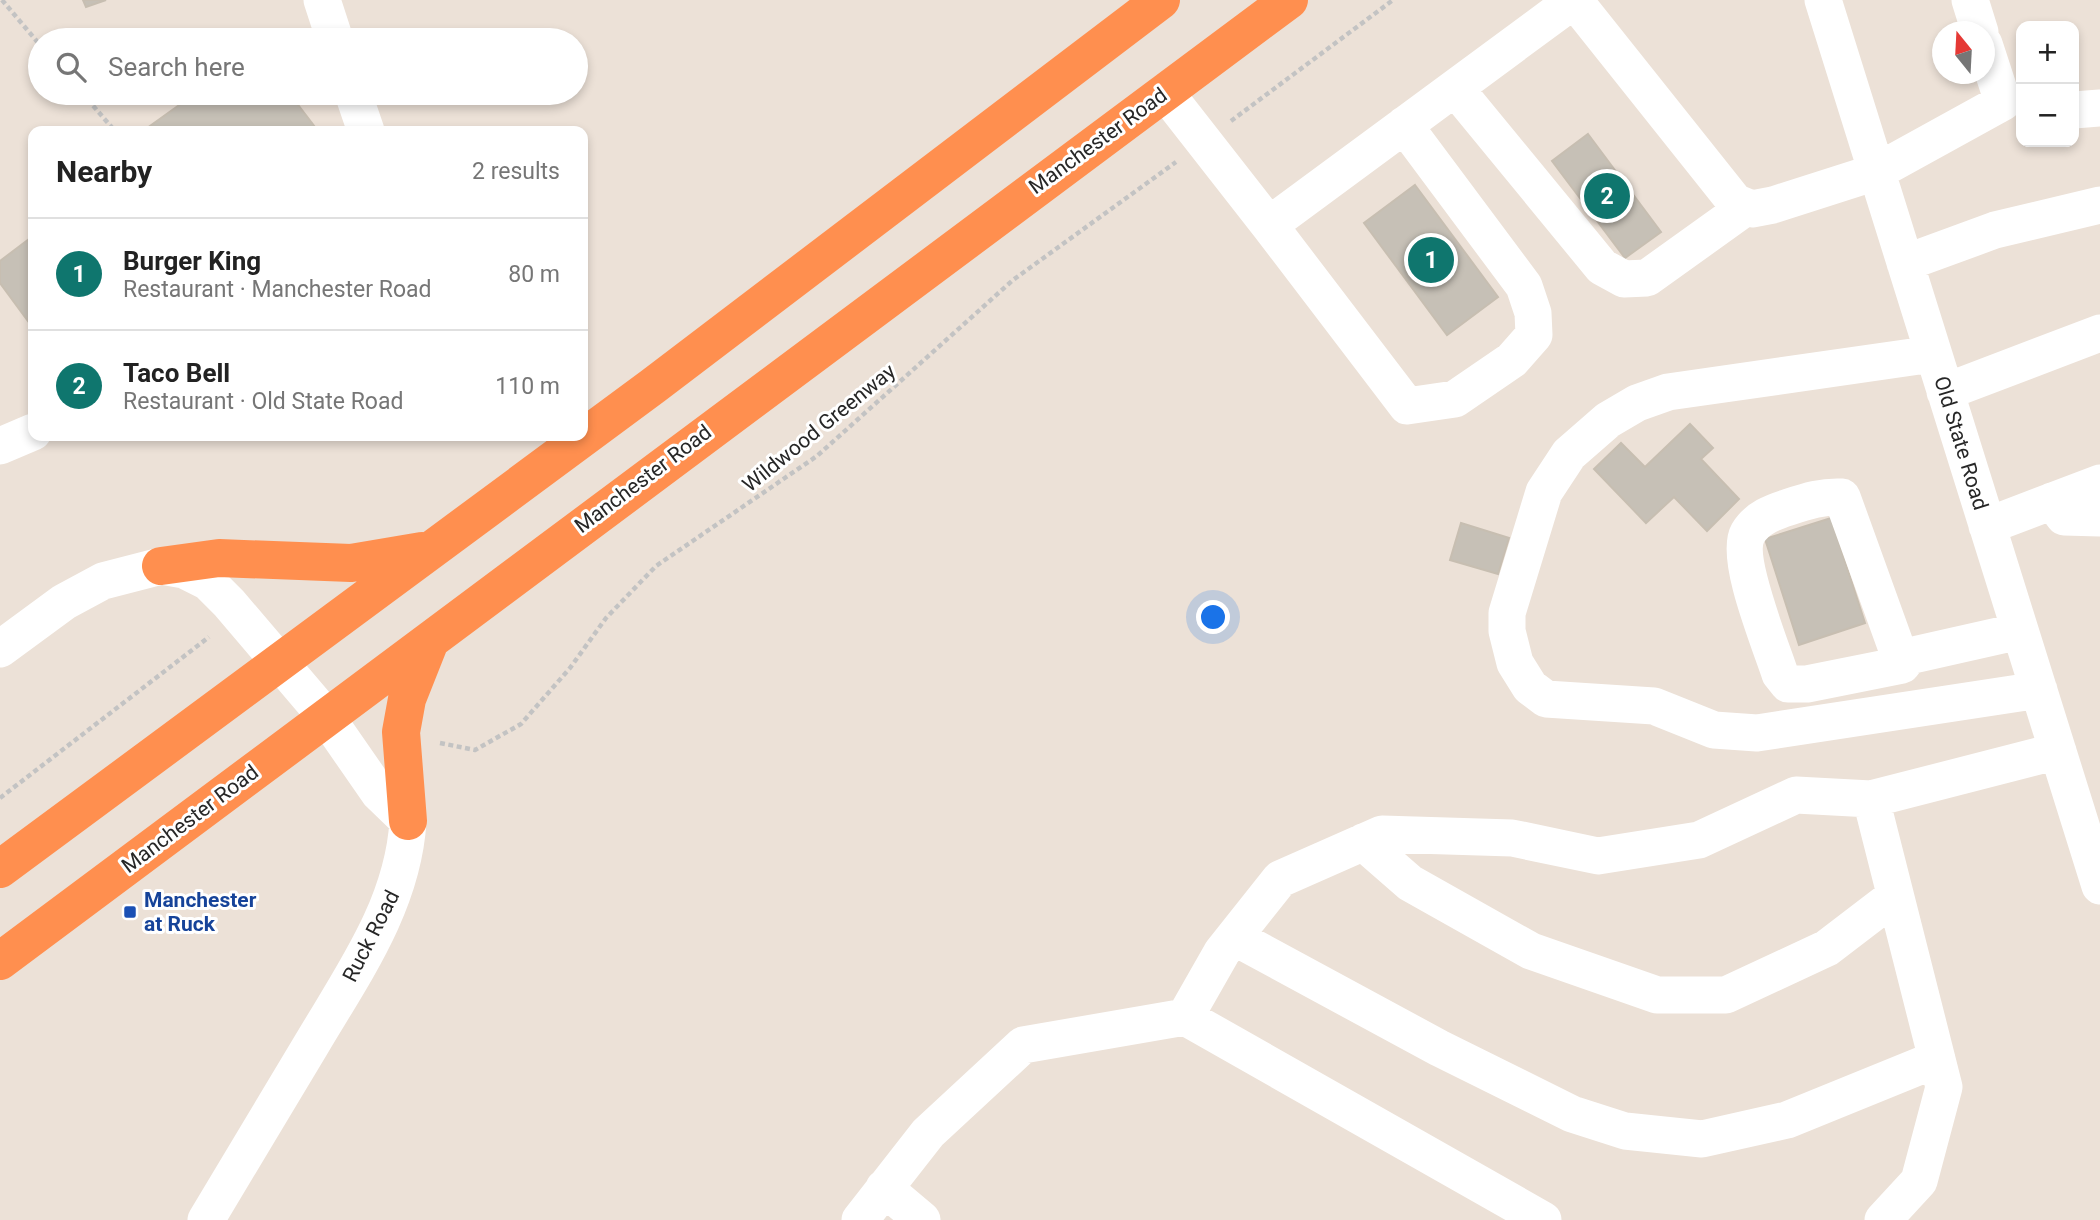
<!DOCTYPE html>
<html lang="en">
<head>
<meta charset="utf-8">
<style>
	:root { --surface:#fff; --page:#f6f6f6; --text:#222; --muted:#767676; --line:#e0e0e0; --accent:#0f766e }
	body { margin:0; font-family:Roboto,sans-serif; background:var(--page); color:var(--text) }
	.controls { position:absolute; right:21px; top:21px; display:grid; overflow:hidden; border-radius:14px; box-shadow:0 4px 10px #0003 }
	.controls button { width:63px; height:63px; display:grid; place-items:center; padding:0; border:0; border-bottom:2px solid var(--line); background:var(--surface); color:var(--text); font:35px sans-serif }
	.compass { position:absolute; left:1932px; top:21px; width:63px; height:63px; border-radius:50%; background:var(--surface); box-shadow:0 4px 10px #0003; rotate:342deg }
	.you { position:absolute; left:1214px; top:618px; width:24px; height:24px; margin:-18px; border:5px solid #fff; border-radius:50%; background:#1a73e8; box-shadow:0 0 0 10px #1a73e833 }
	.badge { display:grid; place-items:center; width:46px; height:46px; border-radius:50%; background:var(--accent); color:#fff; font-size:23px; font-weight:700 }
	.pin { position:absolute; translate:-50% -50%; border:4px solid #fff; box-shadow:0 2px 7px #0006 }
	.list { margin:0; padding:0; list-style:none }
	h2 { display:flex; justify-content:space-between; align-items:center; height:91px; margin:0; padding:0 28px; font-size:30px }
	h2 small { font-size:23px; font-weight:400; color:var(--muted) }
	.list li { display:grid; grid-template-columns:46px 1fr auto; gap:21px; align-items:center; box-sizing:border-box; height:112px; padding:0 28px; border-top:2px solid var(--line) }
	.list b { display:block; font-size:26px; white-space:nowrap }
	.list p { margin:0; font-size:23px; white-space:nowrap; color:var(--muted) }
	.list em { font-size:23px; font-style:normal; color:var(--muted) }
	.icon { flex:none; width:38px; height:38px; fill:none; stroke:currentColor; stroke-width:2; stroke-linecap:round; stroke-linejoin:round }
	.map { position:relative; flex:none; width:2100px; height:1220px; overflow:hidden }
	.search { position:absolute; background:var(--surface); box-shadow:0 4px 10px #0003; left:28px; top:28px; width:560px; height:77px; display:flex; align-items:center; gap:18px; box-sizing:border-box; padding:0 24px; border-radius:38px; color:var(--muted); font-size:26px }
	.panel { position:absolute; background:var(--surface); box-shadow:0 4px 10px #0003; left:28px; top:126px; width:560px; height:315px; border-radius:14px }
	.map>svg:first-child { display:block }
	.building { fill:#c6c0b6; stroke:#c7beb1; stroke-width:2 }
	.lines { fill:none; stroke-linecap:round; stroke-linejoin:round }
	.path { stroke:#c3c3c3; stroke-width:4.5; stroke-dasharray:5 3.5; stroke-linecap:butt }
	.minor { stroke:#fff; stroke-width:37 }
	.highway { stroke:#ff8f4f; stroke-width:38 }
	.transit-dot { fill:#1a4fb4; stroke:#fff; stroke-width:2.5 }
	.labels { text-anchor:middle; stroke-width:6; stroke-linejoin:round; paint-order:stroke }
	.street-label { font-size:21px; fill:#272727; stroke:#fff }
	.transit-label { font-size:21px; font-weight:bold; fill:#164399; stroke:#fff; text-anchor:start }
</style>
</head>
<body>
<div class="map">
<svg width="2100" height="1220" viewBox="0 0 2100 1220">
	<rect width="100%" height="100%" fill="#ece1d7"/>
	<!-- building -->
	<path class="building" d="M83,0h23l-20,7z
		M196,93h93l29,38h-175z
		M1588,134l73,98 -36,26 -73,-97z
		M1415,185l83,112 -51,38 -83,-112z
		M33,236v92l-33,-45v-22z
		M1690,424l23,24 -12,11 38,40 -32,32 -33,-34 -28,26 -52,-54 27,-26 24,24z
		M1831,518l34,105 -66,22 -34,-106z
		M1461,523l48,15 -11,36 -48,-14z"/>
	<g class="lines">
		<!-- path -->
		<path class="path" d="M2,0l38,45
			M82,93l33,38
			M1231,121l162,-121
			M440,743l35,7 46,-26 49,-56 36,-50 50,-52 161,-110 196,-176 163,-118
			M0,798l209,-161"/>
		<!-- minor -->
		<path class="minor" d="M322,0l13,40
			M1823,0l277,886
			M1970,0l10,32
			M1455,88l147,179 22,12 23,-1 99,-71
			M1165,92l104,133 305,-225 161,202 17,7 21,-4 103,-33 127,-70 -19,-58
			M353,93l13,38
			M2074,110l26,-2
			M1269,225l138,181 48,-7 57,-39 22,-25 -1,-22 -9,-27 -120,-161
			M1905,263l90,-33 105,-25
			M1933,354l-265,38 -31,11 -29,17 -39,34 -25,38 -37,121v18l8,32 15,24 16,12 108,7 60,24 43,3 282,-43
			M1945,392l155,-59
			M0,446l33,-14
			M2052,501l12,16 36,1
			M1987,526l113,-43
			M0,649l64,-47 39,-21 58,-15 23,4 24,12 21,21 98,115 52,75 29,28c-5,84 -55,153 -97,224 -35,58 -70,117 -105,175
			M1909,656l-7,9 -95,19h-19l-8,-10c-9,-28 -46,-117 -32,-141 9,-15 25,-21 41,-26 18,-6 34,-11 53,-10l56,155 11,4 111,-25
			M1871,799l73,288 -25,94 -36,39
			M1363,842l47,41 121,68 126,44h69l101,-47 68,-52
			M1234,937l205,111 133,66 53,17 77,8 85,-19 150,-61
			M1185,1017l358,203
			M884,1188l38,32
			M860,1220l68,-87 95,-88 162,-28 37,-65 58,-73 102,-45 130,4 86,18 101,-16 97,-45 75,4 187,-48"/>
		<!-- highway -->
		<path class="highway" d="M161,566l58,-8 132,5 71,-12
			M408,821l-7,-89 6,-33 23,-58
			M0,869l653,-483 508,-386
			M0,961l1289,-961"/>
	</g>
	<!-- markers -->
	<rect class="transit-dot" x="123" y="905" width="14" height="14" rx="3.5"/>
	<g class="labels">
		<!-- street labels -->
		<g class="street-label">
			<text transform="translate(1098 141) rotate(-36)" y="7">Manchester Road</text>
			<text transform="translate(819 428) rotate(-39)" y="7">Wildwood Greenway</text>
			<text transform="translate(1961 443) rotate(73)" y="7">Old State Road</text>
			<text transform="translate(643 479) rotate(-37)" y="7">Manchester Road</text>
			<text transform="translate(190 819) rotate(-37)" y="7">Manchester Road</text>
			<text transform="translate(371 936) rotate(-63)" y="7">Ruck Road</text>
		</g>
		<!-- transit labels -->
		<g class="transit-label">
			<text x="144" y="907">Manchester<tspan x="144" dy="24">at Ruck</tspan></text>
		</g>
	</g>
</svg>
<div class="controls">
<button>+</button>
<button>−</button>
</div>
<svg class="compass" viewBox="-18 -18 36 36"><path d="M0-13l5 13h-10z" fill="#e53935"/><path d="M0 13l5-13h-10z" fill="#767676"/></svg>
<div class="you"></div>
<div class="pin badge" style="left:1431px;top:260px">1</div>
<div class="pin badge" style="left:1607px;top:196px">2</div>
<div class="search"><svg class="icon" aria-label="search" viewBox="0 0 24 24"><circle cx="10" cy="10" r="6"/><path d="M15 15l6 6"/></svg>Search here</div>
<section class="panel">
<h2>Nearby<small>2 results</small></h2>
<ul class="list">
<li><span class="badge">1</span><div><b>Burger King</b><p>Restaurant · Manchester Road</p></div><em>80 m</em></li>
<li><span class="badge">2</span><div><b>Taco Bell</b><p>Restaurant · Old State Road</p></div><em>110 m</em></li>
</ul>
</section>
</div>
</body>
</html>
